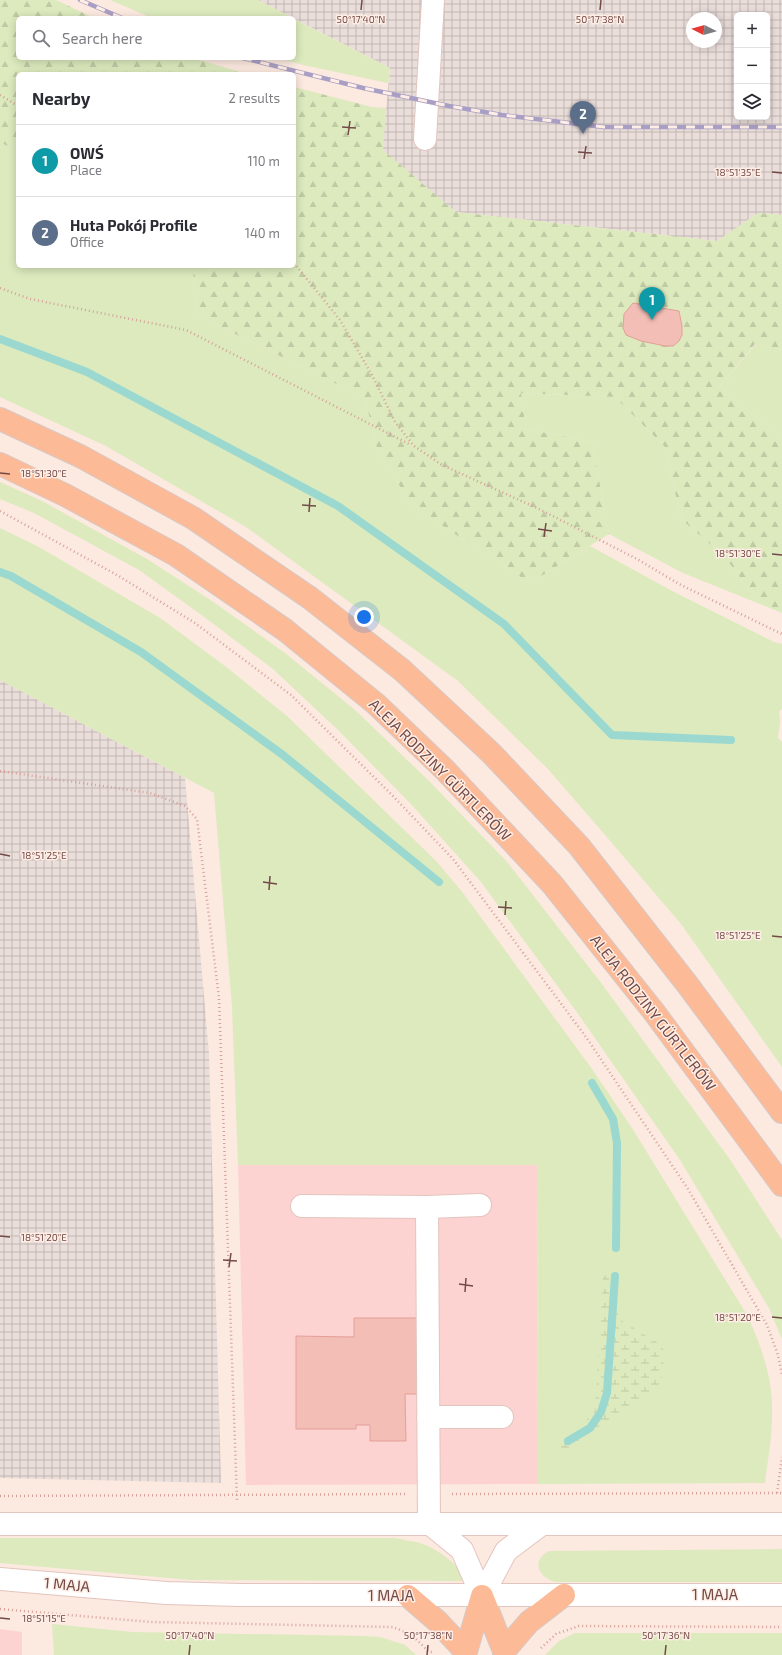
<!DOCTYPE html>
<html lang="en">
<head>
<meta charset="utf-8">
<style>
	:root { --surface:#fff; --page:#f7f7f7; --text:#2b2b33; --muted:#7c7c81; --line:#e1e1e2; --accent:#1a73e8 }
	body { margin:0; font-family:"Exo 2",sans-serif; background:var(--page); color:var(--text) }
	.controls { position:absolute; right:12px; top:12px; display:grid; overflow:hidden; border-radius:6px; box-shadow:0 2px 10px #0003 }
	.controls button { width:36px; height:36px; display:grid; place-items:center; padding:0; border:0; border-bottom:1px solid var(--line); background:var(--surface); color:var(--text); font:20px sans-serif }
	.compass { position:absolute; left:686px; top:12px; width:36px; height:36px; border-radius:50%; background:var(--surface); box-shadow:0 2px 10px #0003; rotate:276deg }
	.you { position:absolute; left:364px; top:617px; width:14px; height:14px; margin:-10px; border:3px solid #fff; border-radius:50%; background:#1a73e8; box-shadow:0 0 0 6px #1a73e833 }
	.badge { display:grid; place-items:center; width:26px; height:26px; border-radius:50%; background:var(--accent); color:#fff; font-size:13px; font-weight:700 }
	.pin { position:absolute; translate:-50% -33px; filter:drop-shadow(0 1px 2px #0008) }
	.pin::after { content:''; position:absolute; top:21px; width:14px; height:12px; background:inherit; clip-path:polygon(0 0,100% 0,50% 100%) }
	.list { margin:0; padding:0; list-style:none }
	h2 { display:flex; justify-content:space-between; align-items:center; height:52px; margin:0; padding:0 16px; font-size:17px }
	h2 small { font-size:13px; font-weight:400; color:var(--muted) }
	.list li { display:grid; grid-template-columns:26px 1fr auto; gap:12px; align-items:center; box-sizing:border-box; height:72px; padding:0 16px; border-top:1px solid var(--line) }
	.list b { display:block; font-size:15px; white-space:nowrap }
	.list p { margin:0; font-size:13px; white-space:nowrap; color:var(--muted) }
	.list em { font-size:13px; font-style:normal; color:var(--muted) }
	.icon { flex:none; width:22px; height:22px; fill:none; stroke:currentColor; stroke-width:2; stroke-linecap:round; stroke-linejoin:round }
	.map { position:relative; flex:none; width:782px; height:1655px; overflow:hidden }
	.search { position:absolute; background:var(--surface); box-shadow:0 2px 10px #0003; left:16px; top:16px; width:280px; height:44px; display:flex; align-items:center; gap:10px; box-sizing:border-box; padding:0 14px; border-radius:6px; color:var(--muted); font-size:15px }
	.panel { position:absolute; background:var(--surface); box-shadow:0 2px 10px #0003; left:16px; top:72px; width:280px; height:196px; border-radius:6px }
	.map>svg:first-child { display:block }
	.commercial { fill:#fdd3d2 }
	.industrial { fill:url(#industrial-grid); fill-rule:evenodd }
	.grass { fill:#dceabe }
	.forest { fill:url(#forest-firs) }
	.wetland { fill:url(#wetland-marsh) }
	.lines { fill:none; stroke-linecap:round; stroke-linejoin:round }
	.stream { stroke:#9ad8d0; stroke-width:8 }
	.building { fill:#f2beb6; stroke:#e59f97 }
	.minor-casing { stroke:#e2c5be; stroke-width:24 }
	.major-casing { stroke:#d5c9c8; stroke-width:24 }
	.path { stroke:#d6a19a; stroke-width:2.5; stroke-dasharray:1 3; stroke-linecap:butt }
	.minor { stroke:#fff; stroke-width:22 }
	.major { stroke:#fdba96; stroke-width:22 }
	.rail-casing { stroke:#a99fc5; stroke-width:4.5 }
	.rail { stroke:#ffeee5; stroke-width:3; stroke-dasharray:9; stroke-linecap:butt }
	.ticks { fill:none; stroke:#734a47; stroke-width:1.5 }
	.labels { text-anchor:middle; stroke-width:3; stroke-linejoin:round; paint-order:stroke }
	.street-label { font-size:15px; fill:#734a47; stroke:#ffeee5 }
	.ticks-label { font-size:10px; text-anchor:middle; fill:#734a47; stroke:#ffeee5; stroke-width:3; stroke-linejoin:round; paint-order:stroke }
</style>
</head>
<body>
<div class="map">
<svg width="782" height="1655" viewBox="0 0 782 1655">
	<defs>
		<pattern id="industrial-grid" width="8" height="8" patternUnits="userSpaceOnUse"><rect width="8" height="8" fill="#eadedb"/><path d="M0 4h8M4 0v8" fill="none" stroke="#c2b6b3"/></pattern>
		<pattern id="forest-firs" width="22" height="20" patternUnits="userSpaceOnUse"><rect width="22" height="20" fill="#dceabe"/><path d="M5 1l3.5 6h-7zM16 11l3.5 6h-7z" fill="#c0caa5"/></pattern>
		<pattern id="wetland-marsh" width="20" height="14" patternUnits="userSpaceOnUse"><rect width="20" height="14" fill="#dceabe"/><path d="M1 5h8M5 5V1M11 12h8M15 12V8" fill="none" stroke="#c0caa5"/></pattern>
	</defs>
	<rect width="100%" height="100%" fill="#fce9df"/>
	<!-- commercial -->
	<path class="commercial" d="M537,1164l1,320 -292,1 -8,-320z
		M0,1629l22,3v23h-22z"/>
	<!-- industrial -->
	<path class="industrial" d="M258,0h524v215l-24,-2 -41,28 -261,-29 -74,-62 8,-82zM737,15h30v102h-30zM692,18h24v24h-24z
		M0,680l185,98 24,276 12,429 -221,-5z"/>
	<!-- grass -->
	<path class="grass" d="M110,0h148l35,18h-141z
		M294,19l96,49 -2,15 -85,-18 -25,-7h16z
		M3,144l15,6v116h171l4,4 4,45 168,83 12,51 35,57 118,77 60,-37 84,46 100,50 8,2v65l-3,2 1,11 -2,16 4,4v325l-101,-143 -75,-88 -59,-68 -89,-87 -212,-154 -140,-81 -106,-49v-248z
		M756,344l26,6v87l-63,-49z
		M521,393l94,4 50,50 16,72 43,37 36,48 -77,-31 -74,-39 -17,-92 -66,-13z
		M0,482l42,19 105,58 65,42 73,52 70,57 74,71 79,82 94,121 129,177 51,79v99l-13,-31 -89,-148 -104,-149 -95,-129 -71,-79 -72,-73 -65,-61 -70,-53 -64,-46 -105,-57 -34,-14z
		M0,528l39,19 121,71 65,48 62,50 149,145 27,32 129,176 40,59 115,187c13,28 25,60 25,92 1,25 -4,51 -7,76l-227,1 -1,-319h-299l-6,-158 -18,-214 -214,-113z
		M0,1538h395c8,2 17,3 25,5 19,6 35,21 48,35l-3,3 -274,-1 -191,-17z
		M782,1549v33h-226c-17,-4 -26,-21 -7,-31z
		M52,1624l80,8 233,4 15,1 25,8 11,10h-362z
		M575,1633h207v22h-237l14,-14z"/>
	<!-- forest -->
	<path class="forest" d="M0,0h56l38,18h-76v40h175l54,16h-229v76l-15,-6 -3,5z
		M294,87l78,20 14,1 -3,42 73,62 261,29 41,-28 24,2v135l-27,-6 -36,44 63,49v176l-22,-9 -36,-48 -43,-37 -16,-72 -50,-50 -94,-4 5,36 66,13 17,92 -79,49 -118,-77 -35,-57 -12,-51 -168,-83 -4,-44 -4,-5h105z"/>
	<!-- wetland -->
	<path class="wetland" d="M611,1274l6,3 1,41 40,25 6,7 -1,22 -6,20 -85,59 -5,3 -6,-2 -1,-3 1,-6 19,-16 15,-16 8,-134 3,-2z"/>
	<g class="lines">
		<!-- stream -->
		<path class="stream" d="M0,339l87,33 251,134 166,118 108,111 119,5
			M0,572l11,4 130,76 142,103 156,127
			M592,1083l21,36 4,24 -1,105
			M568,1441l22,-13 11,-16 6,-19 8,-117"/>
	</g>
	<!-- building -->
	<path class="building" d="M633,303l46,8 3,15v9l-3,6 -6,5h-8l-24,-5 -15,-6 -3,-7 1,-14z
		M354,1318h66v76h-15l1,47h-36v-16h-14v4h-60v-93l58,1z"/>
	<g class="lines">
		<defs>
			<path id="minor" d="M425,139l8,-139
				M302,1206l125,1 53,-2
				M427,1207l2,316 33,27 20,46
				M428,1417h74
				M0,1524h782
				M0,1579l166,14 74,2h542
				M482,1596l24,-45 36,-27"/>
			<path id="major" d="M0,419l80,37 113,62 117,80 92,72 89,83 88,93 108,138 95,128
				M0,464l65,31 111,60 109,75 91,74 69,66 107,114 102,128 128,173
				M408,1596l29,25 28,30
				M482,1596l22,55v4
				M504,1651l25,-29 35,-27
				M465,1655l17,-59"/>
		</defs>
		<!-- minor casing -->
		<use href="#minor" class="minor-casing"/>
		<!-- major casing -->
		<use href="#major" class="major-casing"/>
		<!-- path -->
		<path class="path" d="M0,95l18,11
			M294,263l46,57 32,55 23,47 19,24 28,19 97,44 98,50 42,25 103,50
			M0,288l30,11 156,31 225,115
			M0,511l117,64 78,48 96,72 99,98 63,66 133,178 102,152 79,136 11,30 4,20
			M0,771l150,22 35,13 12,13 22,179 18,502
			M777,1493l5,-36
			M452,1494l330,-1
			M0,1496l405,-2
			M0,1609l151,13 242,5 19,8 17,17h3
			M541,1648l15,-14 23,-8 203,1"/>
		<!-- minor -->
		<use href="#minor" class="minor"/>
		<!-- major -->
		<use href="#major" class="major"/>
		<defs>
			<path id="rail" d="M80,0l42,18
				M243,58l120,30 86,18 53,9 102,12h178"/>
		</defs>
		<!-- rail casing -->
		<use href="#rail" class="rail-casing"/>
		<!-- rail -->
		<use href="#rail" class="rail"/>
	</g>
	<!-- ticks -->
	<path class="ticks" d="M361,10l1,-10M600,10l1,-10M342,127l14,1M348,135l2,-14M578,152l14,1M584,159l2,-13M772,172l10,1M0,473l10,1M302,505l14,1M309,512l1,-14M538,529l14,2M544,537l2,-14M772,554l10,1M0,854l10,2M263,882l14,2M269,890l1,-14M498,907l14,1M505,915l1,-14M772,936l10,1M0,1236l10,1M223,1260l14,1M229,1267l2,-14M459,1284l14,2M465,1292l1,-14M772,1317l10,1M0,1618l10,1M189,1655l1,-10M427,1655l1,-10M665,1655l1,-10"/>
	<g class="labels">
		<!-- street labels -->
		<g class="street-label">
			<text transform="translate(440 770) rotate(45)" y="5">ALEJA RODZINY GÜRTLERÓW</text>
			<text transform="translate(653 1013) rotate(52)" y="5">ALEJA RODZINY GÜRTLERÓW</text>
			<text transform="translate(67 1585) rotate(5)" y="5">1 MAJA</text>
			<text x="715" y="1600">1 MAJA</text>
			<text x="391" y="1601">1 MAJA</text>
		</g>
	</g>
	<g class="ticks-label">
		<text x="361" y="23">50°17'40"N</text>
		<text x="600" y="23">50°17'38"N</text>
		<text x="738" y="176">18°51'35"E</text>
		<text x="44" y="477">18°51'30"E</text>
		<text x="738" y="557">18°51'30"E</text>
		<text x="44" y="859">18°51'25"E</text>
		<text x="738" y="939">18°51'25"E</text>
		<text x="44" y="1241">18°51'20"E</text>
		<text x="738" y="1321">18°51'20"E</text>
		<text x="44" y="1622">18°51'15"E</text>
		<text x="190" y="1639">50°17'40"N</text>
		<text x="428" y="1639">50°17'38"N</text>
		<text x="666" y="1639">50°17'36"N</text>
	</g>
</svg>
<div class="controls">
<button>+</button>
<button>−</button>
<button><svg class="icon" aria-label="layers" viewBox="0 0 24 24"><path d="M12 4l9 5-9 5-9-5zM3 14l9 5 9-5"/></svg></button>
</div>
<svg class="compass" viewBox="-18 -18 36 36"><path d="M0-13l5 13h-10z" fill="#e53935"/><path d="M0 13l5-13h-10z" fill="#7c7c81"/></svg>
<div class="you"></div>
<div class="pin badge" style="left:652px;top:320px;background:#0f9aa8">1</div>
<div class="pin badge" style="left:583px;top:134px;background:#5c6f8a">2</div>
<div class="search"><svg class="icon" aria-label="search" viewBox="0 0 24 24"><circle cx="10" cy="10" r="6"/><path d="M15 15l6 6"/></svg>Search here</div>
<section class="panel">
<h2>Nearby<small>2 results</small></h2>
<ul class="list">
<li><span class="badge" style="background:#0f9aa8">1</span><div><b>OWŚ</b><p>Place</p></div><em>110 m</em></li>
<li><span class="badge" style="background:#5c6f8a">2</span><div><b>Huta Pokój Profile</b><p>Office</p></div><em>140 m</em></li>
</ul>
</section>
</div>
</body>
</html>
